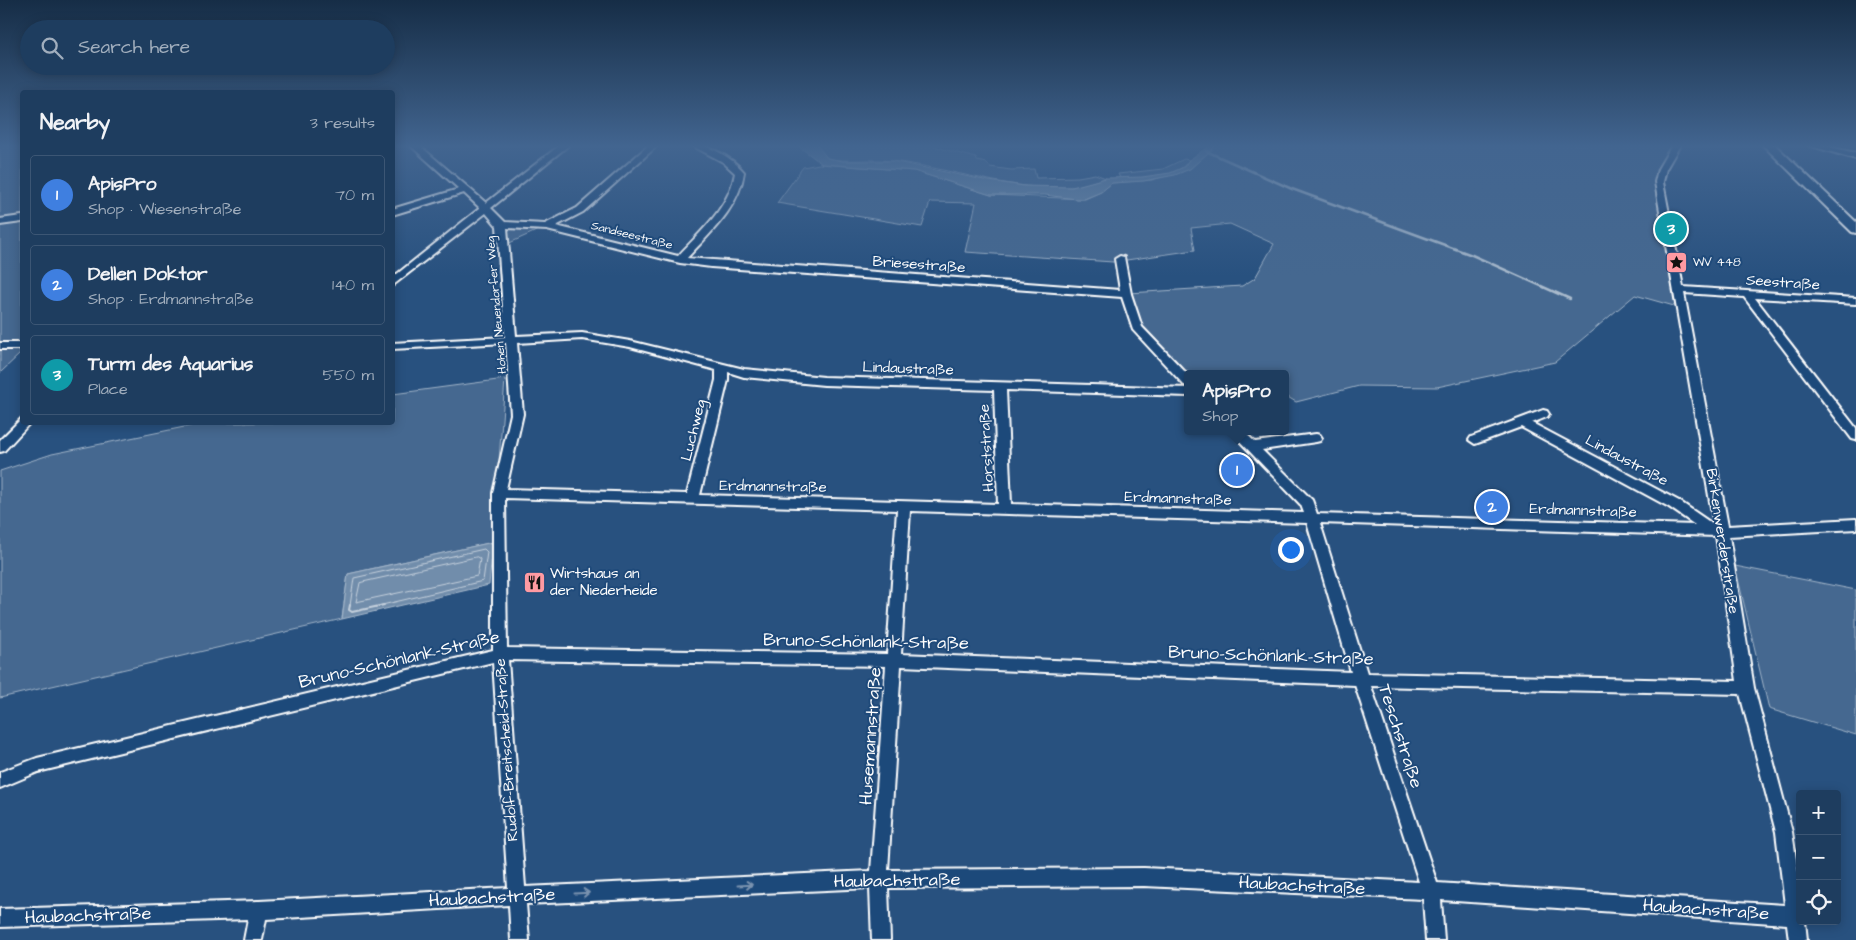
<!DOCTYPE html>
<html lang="en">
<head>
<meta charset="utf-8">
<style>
	:root { --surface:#1e3d5f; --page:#2b4868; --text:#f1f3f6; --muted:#a1aebd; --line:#3c5674; --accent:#ff9aa2 }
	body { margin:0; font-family:"Architects Daughter",sans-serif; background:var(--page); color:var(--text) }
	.controls { position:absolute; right:15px; bottom:15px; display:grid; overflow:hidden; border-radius:5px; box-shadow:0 2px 12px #0003 }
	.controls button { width:45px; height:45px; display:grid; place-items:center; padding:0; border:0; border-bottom:1px solid var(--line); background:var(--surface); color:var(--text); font:25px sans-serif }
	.you { position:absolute; left:1290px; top:549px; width:18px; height:18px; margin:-12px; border:4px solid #fff; border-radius:50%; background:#1a73e8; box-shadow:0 0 0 8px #1a73e833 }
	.badge { display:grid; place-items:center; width:32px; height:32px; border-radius:50%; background:var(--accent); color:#fff; font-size:16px; font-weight:700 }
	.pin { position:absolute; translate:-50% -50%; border:2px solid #fff; box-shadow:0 1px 5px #0006 }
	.popup { position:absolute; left:1184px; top:370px; width:105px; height:65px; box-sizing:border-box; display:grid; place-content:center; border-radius:5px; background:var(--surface); filter:drop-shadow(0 1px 4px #0005); font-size:16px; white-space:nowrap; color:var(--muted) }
	.popup b { font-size:19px; color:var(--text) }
	.popup::after { content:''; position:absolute; left:50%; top:100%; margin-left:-10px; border:10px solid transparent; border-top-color:var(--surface) }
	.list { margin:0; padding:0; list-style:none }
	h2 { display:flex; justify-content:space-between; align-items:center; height:65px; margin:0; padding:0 20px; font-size:21px }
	h2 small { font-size:16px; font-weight:400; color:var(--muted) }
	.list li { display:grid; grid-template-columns:32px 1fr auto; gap:15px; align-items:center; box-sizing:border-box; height:80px; margin:0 10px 10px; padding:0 10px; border:1px solid var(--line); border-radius:5px }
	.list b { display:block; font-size:19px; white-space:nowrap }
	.list p { margin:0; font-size:16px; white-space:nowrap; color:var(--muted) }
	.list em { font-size:16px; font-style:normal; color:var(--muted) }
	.icon { flex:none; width:28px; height:28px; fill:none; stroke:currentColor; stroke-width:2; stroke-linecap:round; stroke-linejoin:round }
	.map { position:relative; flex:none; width:1856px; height:940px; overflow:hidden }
	.search { position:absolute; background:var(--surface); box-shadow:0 2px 12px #0003; left:20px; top:20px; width:375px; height:55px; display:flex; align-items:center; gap:12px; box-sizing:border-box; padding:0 18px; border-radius:28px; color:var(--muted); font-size:19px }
	.panel { position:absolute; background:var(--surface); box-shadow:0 2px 12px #0003; left:20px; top:90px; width:375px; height:335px; border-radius:5px }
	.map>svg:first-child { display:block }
	.green { fill:#446890; stroke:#a2b4c8 }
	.water { fill:#718dab; stroke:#aabbcd }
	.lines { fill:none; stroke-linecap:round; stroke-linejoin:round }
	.shore-far1 { stroke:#c6d1dd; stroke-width:1 }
	.shore { stroke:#c6d1dd; stroke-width:2 }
	.stream { stroke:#aabbcd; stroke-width:2.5 }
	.minor-casing { stroke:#fff; stroke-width:4 }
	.major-casing { stroke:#fff; stroke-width:4 }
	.minor { fill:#1f4a7a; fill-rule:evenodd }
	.major { fill:#1f4a7a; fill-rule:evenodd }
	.oneway { stroke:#7992af }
	.labels { text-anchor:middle; stroke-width:4; stroke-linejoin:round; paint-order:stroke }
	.far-street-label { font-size:12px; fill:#fff; stroke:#1f4a7a }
	.far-poi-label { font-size:12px; fill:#fff; stroke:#1f4a7a; text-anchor:start }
	.street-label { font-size:15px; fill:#fff; stroke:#1f4a7a }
	.poi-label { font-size:15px; fill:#fff; stroke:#1f4a7a; text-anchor:start }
	.near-street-label { font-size:18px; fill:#fff; stroke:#1f4a7a }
</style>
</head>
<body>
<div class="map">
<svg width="1856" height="940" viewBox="0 0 1856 940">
	<rect width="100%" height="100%" fill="#28517f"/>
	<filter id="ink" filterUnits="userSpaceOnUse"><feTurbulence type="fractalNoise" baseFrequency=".02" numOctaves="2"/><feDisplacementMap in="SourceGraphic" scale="10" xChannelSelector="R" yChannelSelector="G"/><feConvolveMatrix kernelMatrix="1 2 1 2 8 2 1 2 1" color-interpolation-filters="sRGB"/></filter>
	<g filter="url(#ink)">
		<!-- green -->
		<path class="green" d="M0,145h22v207l-22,21z
			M817,145h112l47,13 1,3 10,2 3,4 21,3 23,-1 2,9 42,-1 17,-3 11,4c-11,2 -22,8 -33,9 -63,5 -120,-19 -182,-26 -21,-3 -43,2 -64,-3z
			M1217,145h457l-19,35 26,128 -46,-13 -80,67 -118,25 -78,-1 -63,16 -10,-6v-22h-98l-47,-46 -12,-35 113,-7 13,-8 19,-34 -44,-20 -39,4 4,22 -82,12 -148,-10 11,-49 -46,-1 -8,25 -145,-24 26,-36 16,-3 95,7 77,24 94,4 16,-7 11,-9 40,-3 37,-11z
			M1184,159l5,1c-13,20 -48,18 -69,18l-2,-4 45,-5z
			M504,227l39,1 -38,17z
			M505,379l-12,163 -145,32 -6,45 -342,79v-227l52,-17 152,-31 188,-1 1,-28z
			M1735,566l121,24v145l-87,-26z"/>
		<!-- water -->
		<path class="water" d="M797,145h20l10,13 16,3h49l97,20 35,5 48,1 34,-9 36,-1 28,-4 14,-6 5,-7 22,-15h6l-27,24 -15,6 -31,6 -32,2 -11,9 -17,7h-8l-31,-4h-54l-77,-24 -92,-7z
			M493,542l-4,43 -147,34 6,-45z"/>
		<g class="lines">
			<!-- shore-far1 -->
			<path class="shore-far1" d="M477,557l3,2 -3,17 -121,26 4,-19z
				M350,606l4,-28 130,-29 3,3 -4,29 -105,25"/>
			<!-- shore -->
			<path class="shore" d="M350,605l-1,5 3,2 32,-7"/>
			<!-- stream -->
			<path class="stream" d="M1206,151l86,38 180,66 98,44"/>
			<defs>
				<path id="minor" d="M410,145h9l67,58 74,-58h9l-78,63 14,14 40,2 32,-16 72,-63h9l-75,67 -27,14 122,30c23,-25 51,-48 57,-83l-12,-11 -32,-17c19,-1 41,13 53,27 -5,36 -33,60 -57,86l433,32 -5,-31 5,-3 4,1 7,37 11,33 46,48v11l-4,-1 -51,-55 -11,-33 -411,-30 -31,-4 -133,-33 -40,-2 9,108 66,-3 48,8 114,28 80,8 364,11v8l-182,-6 5,114 293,9 -3,-8 -71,-74h13l12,11 61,-8 4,1 2,3 -2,3 -4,1 -54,8 50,50 5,14 378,11 -26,-18 -148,-80 -46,17 -6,-4 2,-3 72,-27 4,1 2,3 -2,3 -15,6 147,78 35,24 -59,-343 3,-13 14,-24h8l-14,24 -3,13 20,105 173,11v6l-101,-6 101,130v12l-4,-1 -108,-142 -60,-4 44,233 128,-7v10l-127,7 25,152 38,144 8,54v35h5l2,19h-18l-2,-16 -346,-24 3,40h-18l-3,-41 -279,-13 -256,2 2,52h-18l-2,-52 -344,16 3,36h-18l-2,-35 -243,14 -4,21h-18l4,-21 -248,8v-18l259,-8 249,-13 -15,-226 -455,110 -38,16v-16l37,-14 456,-108v-157l18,-79 -5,-71 -114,6v-6l113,-6 -8,-111 -11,-13 -94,73v-8l88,-70 -16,-15 -72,22v-6l67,-20zM582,339l48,8 86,23v10l-29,114 -181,-5 17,-75 -6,-71zM728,372l16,5 80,8 170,5 4,114 -298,-9 28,-115zM505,498l392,12 -10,144 -380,-6zM910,511l397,12 44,149 -450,-18zM1320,523l396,13 21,145 -370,-8zM508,660l378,6 -15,205 -346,16zM901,666l454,19 64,197 -275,-14 -256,2zM1371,686l369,8 36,138 9,73 -348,-22z
					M1808,145h13l35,8v6z
					M22,216v6l-22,3v-6z
					M0,343h22v6h-22z
					M22,418v4h8l-2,3 -24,26 -4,1v-12z"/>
				<path id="major" d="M1763,145h12l81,77v11l-4,-1z"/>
			</defs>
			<!-- minor casing -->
			<use href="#minor" class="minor-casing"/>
			<!-- major casing -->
			<use href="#major" class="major-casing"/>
			<!-- minor -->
			<use href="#minor" class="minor"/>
			<!-- major -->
			<use href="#major" class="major"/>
		</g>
		<!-- one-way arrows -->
		<defs><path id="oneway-shaft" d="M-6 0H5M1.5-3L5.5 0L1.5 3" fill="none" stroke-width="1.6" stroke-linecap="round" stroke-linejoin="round" transform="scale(1.25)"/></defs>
		<g class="oneway">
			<use href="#oneway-shaft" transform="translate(745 885) rotate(-3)"/>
			<use href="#oneway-shaft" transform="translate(582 893) rotate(-3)"/>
		</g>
	</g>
	<!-- sky -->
	<linearGradient id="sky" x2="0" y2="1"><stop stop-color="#162d46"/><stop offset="0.53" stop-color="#426590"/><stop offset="1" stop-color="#426590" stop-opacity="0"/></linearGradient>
	<rect width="1856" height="276" fill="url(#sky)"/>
	<!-- icons -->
	<defs>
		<symbol id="sight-square" viewBox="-11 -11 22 22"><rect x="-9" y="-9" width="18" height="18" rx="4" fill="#ff9aa2" stroke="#1f4a7a"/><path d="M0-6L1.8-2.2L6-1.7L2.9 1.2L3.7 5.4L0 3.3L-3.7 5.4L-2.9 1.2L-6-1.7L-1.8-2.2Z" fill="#111"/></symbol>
		<symbol id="restaurant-square" viewBox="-11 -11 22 22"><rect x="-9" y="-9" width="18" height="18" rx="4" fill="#ff9aa2" stroke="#1f4a7a"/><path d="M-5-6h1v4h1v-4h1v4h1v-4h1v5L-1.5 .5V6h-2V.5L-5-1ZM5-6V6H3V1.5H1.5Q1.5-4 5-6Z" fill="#111"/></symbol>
	</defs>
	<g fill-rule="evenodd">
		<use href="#sight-square" x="1664" y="250" width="25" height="25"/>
		<use href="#restaurant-square" x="522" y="570" width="25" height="25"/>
	</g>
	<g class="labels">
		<!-- far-street labels -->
		<g class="far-street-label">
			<text transform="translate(632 235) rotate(14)" y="4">Sandseestraße</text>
			<text transform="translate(496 305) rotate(-95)" y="4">Hohen Neuendorfer Weg</text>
		</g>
		<!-- far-poi labels -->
		<g class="far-poi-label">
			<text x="1693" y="266">WV 448</text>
		</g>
		<!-- street labels -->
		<g class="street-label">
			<text transform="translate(919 264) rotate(4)" y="5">Briesestraße</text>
			<text transform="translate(1783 282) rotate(4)" y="5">Seestraße</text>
			<text transform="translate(908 368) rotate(2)" y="5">Lindaustraße</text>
			<text transform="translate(693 430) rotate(-76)" y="5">Luchweg</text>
			<text transform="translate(986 448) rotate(-93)" y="5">Horststraße</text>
			<text transform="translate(1627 460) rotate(28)" y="5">Lindaustraße</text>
			<text transform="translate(773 486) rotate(1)" y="5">Erdmannstraße</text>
			<text transform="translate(1178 498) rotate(2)" y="5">Erdmannstraße</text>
			<text transform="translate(1583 510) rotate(2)" y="5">Erdmannstraße</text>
			<text transform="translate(1723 541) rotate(81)" y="5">Birkenwerderstraße</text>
			<text transform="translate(506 750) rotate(-94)" y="5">Rudolf-Breitscheid-Straße</text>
		</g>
		<!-- poi labels -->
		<g class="poi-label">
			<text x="550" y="578">Wirtshaus an<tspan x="550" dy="17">der Niederheide</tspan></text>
		</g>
		<!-- near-street labels -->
		<g class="near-street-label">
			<text transform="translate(866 641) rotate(1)" y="6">Bruno-Schönlank-Straße</text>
			<text transform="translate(1271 655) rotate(2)" y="6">Bruno-Schönlank-Straße</text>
			<text transform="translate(399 659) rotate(-13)" y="6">Bruno-Schönlank-Straße</text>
			<text transform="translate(870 736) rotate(-86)" y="6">Husemannstraße</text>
			<text transform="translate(1401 736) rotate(72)" y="6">Teschstraße</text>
			<text transform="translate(897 880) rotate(-1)" y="6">Haubachstraße</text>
			<text transform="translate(1302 885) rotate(3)" y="6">Haubachstraße</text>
			<text transform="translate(492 897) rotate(-3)" y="6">Haubachstraße</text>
			<text transform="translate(1706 909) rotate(4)" y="6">Haubachstraße</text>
			<text transform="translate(88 915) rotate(-2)" y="6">Haubachstraße</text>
		</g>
	</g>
</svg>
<div class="controls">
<button>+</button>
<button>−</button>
<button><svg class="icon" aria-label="locate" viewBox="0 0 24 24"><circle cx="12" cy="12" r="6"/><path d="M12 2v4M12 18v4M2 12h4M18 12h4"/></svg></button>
</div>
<div class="you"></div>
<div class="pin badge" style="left:1237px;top:470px;background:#3f7fe0">1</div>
<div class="popup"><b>ApisPro</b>Shop</div>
<div class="pin badge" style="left:1492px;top:507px;background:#3f7fe0">2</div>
<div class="pin badge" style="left:1671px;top:229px;background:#0f9aa8">3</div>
<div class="search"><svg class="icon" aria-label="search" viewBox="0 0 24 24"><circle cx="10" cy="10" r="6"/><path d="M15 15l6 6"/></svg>Search here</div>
<section class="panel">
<h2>Nearby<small>3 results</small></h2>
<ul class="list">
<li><span class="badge" style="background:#3f7fe0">1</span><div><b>ApisPro</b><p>Shop · Wiesenstraße</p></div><em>70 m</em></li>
<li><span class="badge" style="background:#3f7fe0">2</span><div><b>Dellen Doktor</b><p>Shop · Erdmannstraße</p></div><em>140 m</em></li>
<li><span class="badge" style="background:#0f9aa8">3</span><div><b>Turm des Aquarius</b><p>Place</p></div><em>550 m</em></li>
</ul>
</section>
</div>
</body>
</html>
